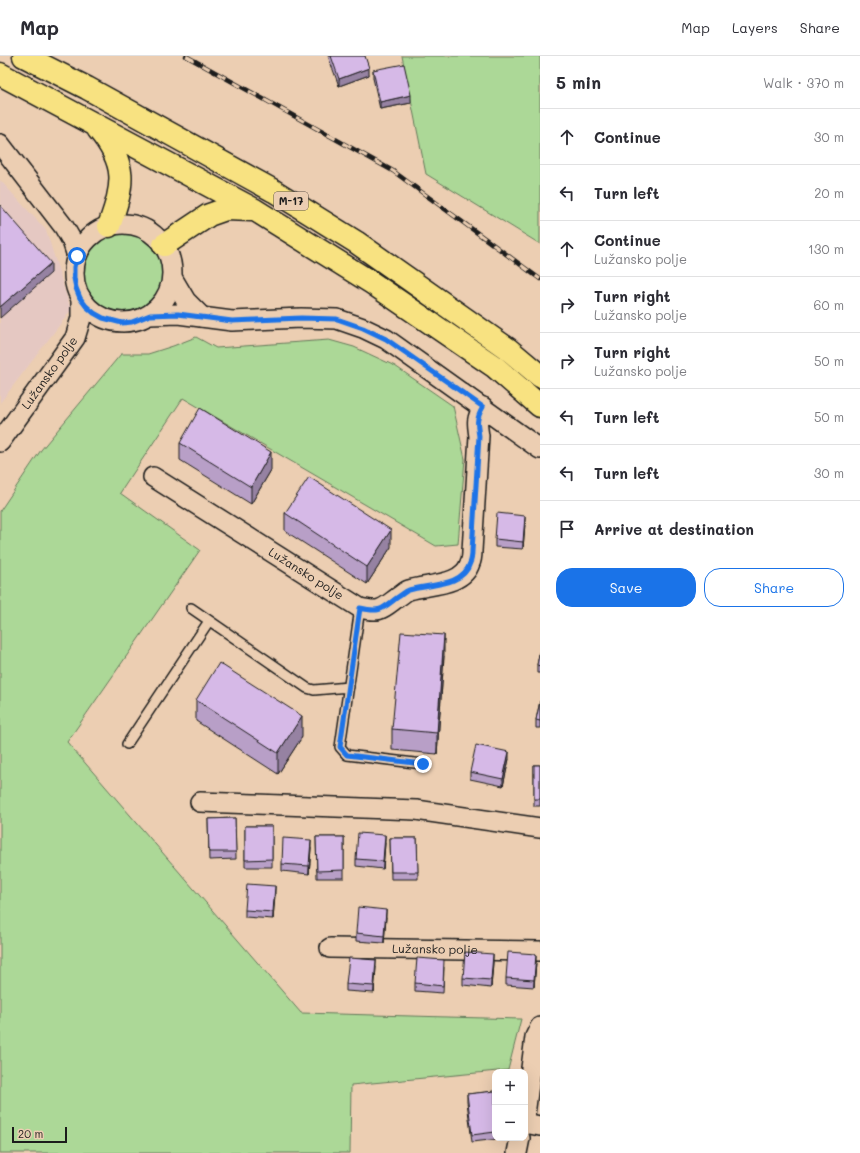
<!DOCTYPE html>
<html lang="en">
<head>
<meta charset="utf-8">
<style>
	:root { --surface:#fff; --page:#f2f2f3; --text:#2b2b33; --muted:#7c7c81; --line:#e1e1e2; --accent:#1a73e8 }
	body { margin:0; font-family:Mali,sans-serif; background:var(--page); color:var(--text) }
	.controls { position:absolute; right:12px; bottom:12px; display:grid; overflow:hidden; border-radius:8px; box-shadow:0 4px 16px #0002 }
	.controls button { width:36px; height:36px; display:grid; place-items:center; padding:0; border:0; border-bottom:1px solid var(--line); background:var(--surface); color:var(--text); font:20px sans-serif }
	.scale { position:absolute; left:12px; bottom:10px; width:55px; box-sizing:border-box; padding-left:4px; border:2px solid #1c1c1c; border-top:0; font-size:11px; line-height:14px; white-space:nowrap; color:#1c1c1c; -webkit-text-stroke:3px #ecceb2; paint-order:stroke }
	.stop { position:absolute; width:12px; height:12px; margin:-9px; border:3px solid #1a73e8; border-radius:50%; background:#fff }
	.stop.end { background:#1a73e8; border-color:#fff; box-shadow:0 1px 4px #0008 }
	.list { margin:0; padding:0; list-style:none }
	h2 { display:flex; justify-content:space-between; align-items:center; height:52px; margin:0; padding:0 16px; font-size:17px }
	h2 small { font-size:13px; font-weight:400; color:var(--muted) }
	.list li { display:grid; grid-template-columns:26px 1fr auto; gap:12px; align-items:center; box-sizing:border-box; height:56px; padding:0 16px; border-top:1px solid var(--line) }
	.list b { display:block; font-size:15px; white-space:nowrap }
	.list p { margin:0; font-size:13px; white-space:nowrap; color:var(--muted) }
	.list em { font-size:13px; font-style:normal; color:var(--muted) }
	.actions { display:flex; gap:8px; padding:12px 16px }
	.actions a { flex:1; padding:9px 0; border:1px solid var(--accent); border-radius:16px; text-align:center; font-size:14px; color:var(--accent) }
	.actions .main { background:var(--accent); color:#fff }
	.icon { flex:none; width:22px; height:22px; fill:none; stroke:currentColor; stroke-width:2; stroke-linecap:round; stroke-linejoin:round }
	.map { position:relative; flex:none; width:540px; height:1097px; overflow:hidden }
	header { display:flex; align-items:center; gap:24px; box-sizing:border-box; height:56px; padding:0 20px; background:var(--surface); border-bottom:1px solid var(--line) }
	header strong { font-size:19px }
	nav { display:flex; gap:22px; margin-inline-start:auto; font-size:14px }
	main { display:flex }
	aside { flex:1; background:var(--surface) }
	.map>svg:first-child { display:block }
	.built { fill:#e5c8c2 }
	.green { fill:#acd897; stroke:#647a5a }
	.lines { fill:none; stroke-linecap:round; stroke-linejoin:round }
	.service-casing { stroke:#1c1c1c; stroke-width:12 }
	.minor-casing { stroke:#1c1c1c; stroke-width:22 }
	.trunk-casing { stroke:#1c1c1c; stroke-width:25 }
	.service { stroke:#ecceb2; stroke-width:9 }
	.minor { stroke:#ecceb2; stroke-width:19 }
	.trunk { stroke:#f8e281; stroke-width:22 }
	.rail-casing { stroke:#1c1c1c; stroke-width:4.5 }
	.rail { stroke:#ecceb2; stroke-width:3; stroke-dasharray:9; stroke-linecap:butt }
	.wall { fill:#b89fc7; stroke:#1c1c1c }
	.shaded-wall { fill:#9682a2; stroke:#1c1c1c }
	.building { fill:#d6b9e7; stroke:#1c1c1c }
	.route { stroke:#1a73e8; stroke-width:5 }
	.labels { text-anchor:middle; stroke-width:3; stroke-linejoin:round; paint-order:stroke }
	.shield { fill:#ecceb2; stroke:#5a5149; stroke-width:1 }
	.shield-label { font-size:11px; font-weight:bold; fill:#1c1c1c }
	.street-label { font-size:12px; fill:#1c1c1c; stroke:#ecceb2 }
</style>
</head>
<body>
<header>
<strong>Map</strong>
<nav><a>Map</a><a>Layers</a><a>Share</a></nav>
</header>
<main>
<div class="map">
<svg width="540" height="1097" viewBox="0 0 540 1097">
	<rect width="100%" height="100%" fill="#ecceb2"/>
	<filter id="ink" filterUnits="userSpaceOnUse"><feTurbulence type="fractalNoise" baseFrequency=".025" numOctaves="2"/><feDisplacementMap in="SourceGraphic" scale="8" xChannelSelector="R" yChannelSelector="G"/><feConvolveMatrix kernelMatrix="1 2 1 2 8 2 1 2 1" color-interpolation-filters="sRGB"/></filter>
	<g filter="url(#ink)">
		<!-- built -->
		<path class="built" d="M0,124l46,50 25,80 -71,93z"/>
		<!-- green -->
		<path class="green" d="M402,0h138v188l-114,-70z
			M82 219a41 41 0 1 1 82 0a41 41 0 1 1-82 0Z
			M196,281l20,11 113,-8 25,7 41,19 58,40 12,53 -7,85 -22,2 -253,-148 -63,95 80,57 -133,192 234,271 220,6 -13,51 -157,15 -1,68h-350v-642l41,-61 80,-96h27l25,-8z"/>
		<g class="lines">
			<defs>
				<path id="service" d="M191,552l116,80 7,2 35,-3
					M360,552l-20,139 7,8 76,9
					M127,688l82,-123"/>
				<g id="minor">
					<path d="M0,88l64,83 8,14 5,15"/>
					<circle cx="123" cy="217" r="49"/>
					<path d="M173,223l13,22 16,16"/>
					<path d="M150,259l28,-1 54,7 69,-3 36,1 26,9 23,11 154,110"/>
					<path id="s1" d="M0,386l75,-104 6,-20v-20"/>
					<path id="s2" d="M153,421l207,131c21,5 22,1 38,-11 4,-2 7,-6 11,-7 19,-6 54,-4 61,-27 2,-4 2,-8 2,-12l7,-115c-2,-13 -3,-17 4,-29"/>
					<path d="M200,746l216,8 124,18"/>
					<path id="s3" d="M330,892l210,3"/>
					<path d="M525,1059l10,-78 5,-10"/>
					<path d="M525,1067l15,3"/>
					<path d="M517,1097l3,-15"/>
				</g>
				<path id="trunk" d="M24,0l63,32 187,103 82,51 152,107 32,27
					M0,18l255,136 117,73 123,84 45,39
					M98,73c30,36 26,55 11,97
					M164,189l45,-30 17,-6 26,1"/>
			</defs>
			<!-- service casing -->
			<use href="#service" class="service-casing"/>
			<!-- minor casing -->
			<use href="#minor" class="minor-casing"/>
			<!-- trunk casing -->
			<use href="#trunk" class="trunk-casing"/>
			<!-- service -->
			<use href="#service" class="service"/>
			<!-- minor -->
			<use href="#minor" class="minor"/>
			<!-- trunk -->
			<use href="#trunk" class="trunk"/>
			<defs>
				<path id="rail" d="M186,0l207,115 147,108"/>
			</defs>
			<!-- rail casing -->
			<use href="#rail" class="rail-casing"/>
			<!-- rail -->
			<use href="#rail" class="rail"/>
		</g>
		<!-- wall -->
		<path class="wall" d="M328,0h37l4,19 -30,11z
			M373,14l38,33 -31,6 -7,-31z
			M180,387l91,27 -20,34 -71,-44z
			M285,457l106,34 -24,37 -82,-53z
			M525,467l-2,26 -28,-2v-8z
			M540,593v24h-3v-8z
			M444,600l-7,98 -45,-4v-21z
			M196,644l106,37 -24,37 -82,-53z
			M540,645v27h-4v-8z
			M509,703l-6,27 -33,-7v-7z
			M534,709h6v41h-6z
			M235,762l1,41 -27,1 -1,-41z
			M245,770h27v41h-27z
			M316,781h28v41h-27z
			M390,782h27l1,41h-27z
			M385,787l-2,26 -27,-3v-7z
			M311,792l-2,26 -27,-3v-7z
			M275,838l-2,25 -28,-2v-7z
			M386,861l-2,26 -28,-2v-8z
			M493,906l-2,26 -28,-3v-7z
			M536,906l-2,25 -28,-2v-7z
			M376,911l-2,26 -28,-2v-7z
			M444,911l-1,26 -28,-2v-8z
			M495,1035v47h13l-36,4 -5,-40v-8z"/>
		<!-- shaded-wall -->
		<path class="shaded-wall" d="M369,12v7l-30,11v-7z
			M411,39v8l-31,6v-7z
			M51,207v10l-51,45v-11z
			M271,396v18l-20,34v-17z
			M525,460v7l-2,26v-7z
			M391,474v17l-24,37v-17z
			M444,579v21l-7,98v-21z
			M302,660v21l-24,37v-21z
			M509,696v7l-6,27v-7z
			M385,779v8l-2,26v-8z
			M311,784v8l-2,26v-8z
			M275,830v8l-2,25v-7z
			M386,854v7l-2,26v-7z
			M493,898v8l-2,26v-8z
			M536,898v8l-2,25v-7z
			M376,904v7l-2,26v-7z"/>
		<!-- building -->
		<path class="building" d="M331,0h34l4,12 -30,11z
			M404,8l7,31 -31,7 -7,-32z
			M0,149l51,58 -51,44z
			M200,352l71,44 -20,35 -71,-44z
			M309,421l82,53 -24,37 -82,-54z
			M497,457l28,3 -2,26 -28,-3z
			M401,576l43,3 -7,98 -45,-4z
			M540,593v17l-3,-1z
			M219,607l83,53 -24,37 -82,-53z
			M540,645v20l-4,-1z
			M476,689l33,7 -6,27 -33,-7z
			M534,709h6v34h-6z
			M235,762l1,34h-27l-1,-33z
			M245,770h27v33l-27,1z
			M358,777l27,2 -2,26 -27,-2z
			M316,781h28v33l-27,1z
			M283,782l28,2 -2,26 -27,-2z
			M390,782h27l1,34h-27z
			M247,828l28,2 -2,26 -28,-2z
			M358,851l28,3 -2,26 -28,-3z
			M465,896l28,2 -2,26 -28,-2z
			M508,896l28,2 -2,26 -28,-2z
			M349,902l27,2 -2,26 -28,-2z
			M417,902l27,2 -1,26 -28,-3z
			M495,1035v41l-23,3 -5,-41z"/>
	</g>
	<g class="lines" filter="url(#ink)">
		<!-- route -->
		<path class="route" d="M77,200l-3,11v11l2,10 4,10 6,8 8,7 9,5 19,5 10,-1 18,-7 28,-1 54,7 69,-3 36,1 26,9 23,11 97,68c-7,12 -6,16 -4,29l-7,115c0,4 0,8 -2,12 -7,24 -42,21 -61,27 -4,1 -7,5 -11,7 -16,12 -17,16 -38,11l-20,139 7,8 76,9"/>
	</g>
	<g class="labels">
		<!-- shield labels -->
		<rect class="shield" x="274" y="136" width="34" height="18" rx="3"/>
		<g class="shield-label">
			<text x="291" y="149">M-17</text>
		</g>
		<!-- street labels -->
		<g class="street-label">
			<text dy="4" stroke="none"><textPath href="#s1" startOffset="85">Lužansko polje</textPath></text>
			<text dy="4" stroke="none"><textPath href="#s2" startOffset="181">Lužansko polje</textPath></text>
			<text dy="4" stroke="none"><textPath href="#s3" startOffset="105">Lužansko polje</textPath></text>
		</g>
	</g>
</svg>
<div class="controls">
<button>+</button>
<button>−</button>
</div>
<div class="scale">20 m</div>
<div class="stop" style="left:77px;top:200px"></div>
<div class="stop end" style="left:423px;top:708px"></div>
</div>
<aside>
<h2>5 min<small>Walk · 370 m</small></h2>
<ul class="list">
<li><svg class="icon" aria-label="ahead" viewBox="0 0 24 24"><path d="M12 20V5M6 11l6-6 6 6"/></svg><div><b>Continue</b></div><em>30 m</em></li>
<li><svg class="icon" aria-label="left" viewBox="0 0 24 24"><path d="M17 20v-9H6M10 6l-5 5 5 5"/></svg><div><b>Turn left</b></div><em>20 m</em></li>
<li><svg class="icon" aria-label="ahead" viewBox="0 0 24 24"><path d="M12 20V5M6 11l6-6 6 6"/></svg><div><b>Continue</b><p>Lužansko polje</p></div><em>130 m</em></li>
<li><svg class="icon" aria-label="right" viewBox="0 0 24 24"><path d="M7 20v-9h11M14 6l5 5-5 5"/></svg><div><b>Turn right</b><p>Lužansko polje</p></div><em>60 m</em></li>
<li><svg class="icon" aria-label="right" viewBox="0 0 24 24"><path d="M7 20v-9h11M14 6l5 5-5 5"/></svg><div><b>Turn right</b><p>Lužansko polje</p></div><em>50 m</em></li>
<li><svg class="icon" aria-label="left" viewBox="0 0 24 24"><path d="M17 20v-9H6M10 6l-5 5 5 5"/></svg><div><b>Turn left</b></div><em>50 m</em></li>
<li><svg class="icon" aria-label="left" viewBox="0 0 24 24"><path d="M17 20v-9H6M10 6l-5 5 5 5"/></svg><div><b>Turn left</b></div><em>30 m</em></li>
<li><svg class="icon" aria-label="arrive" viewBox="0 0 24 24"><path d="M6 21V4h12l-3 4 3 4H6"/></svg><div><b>Arrive at destination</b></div></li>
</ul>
<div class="actions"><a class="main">Save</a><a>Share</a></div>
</aside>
</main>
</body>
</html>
